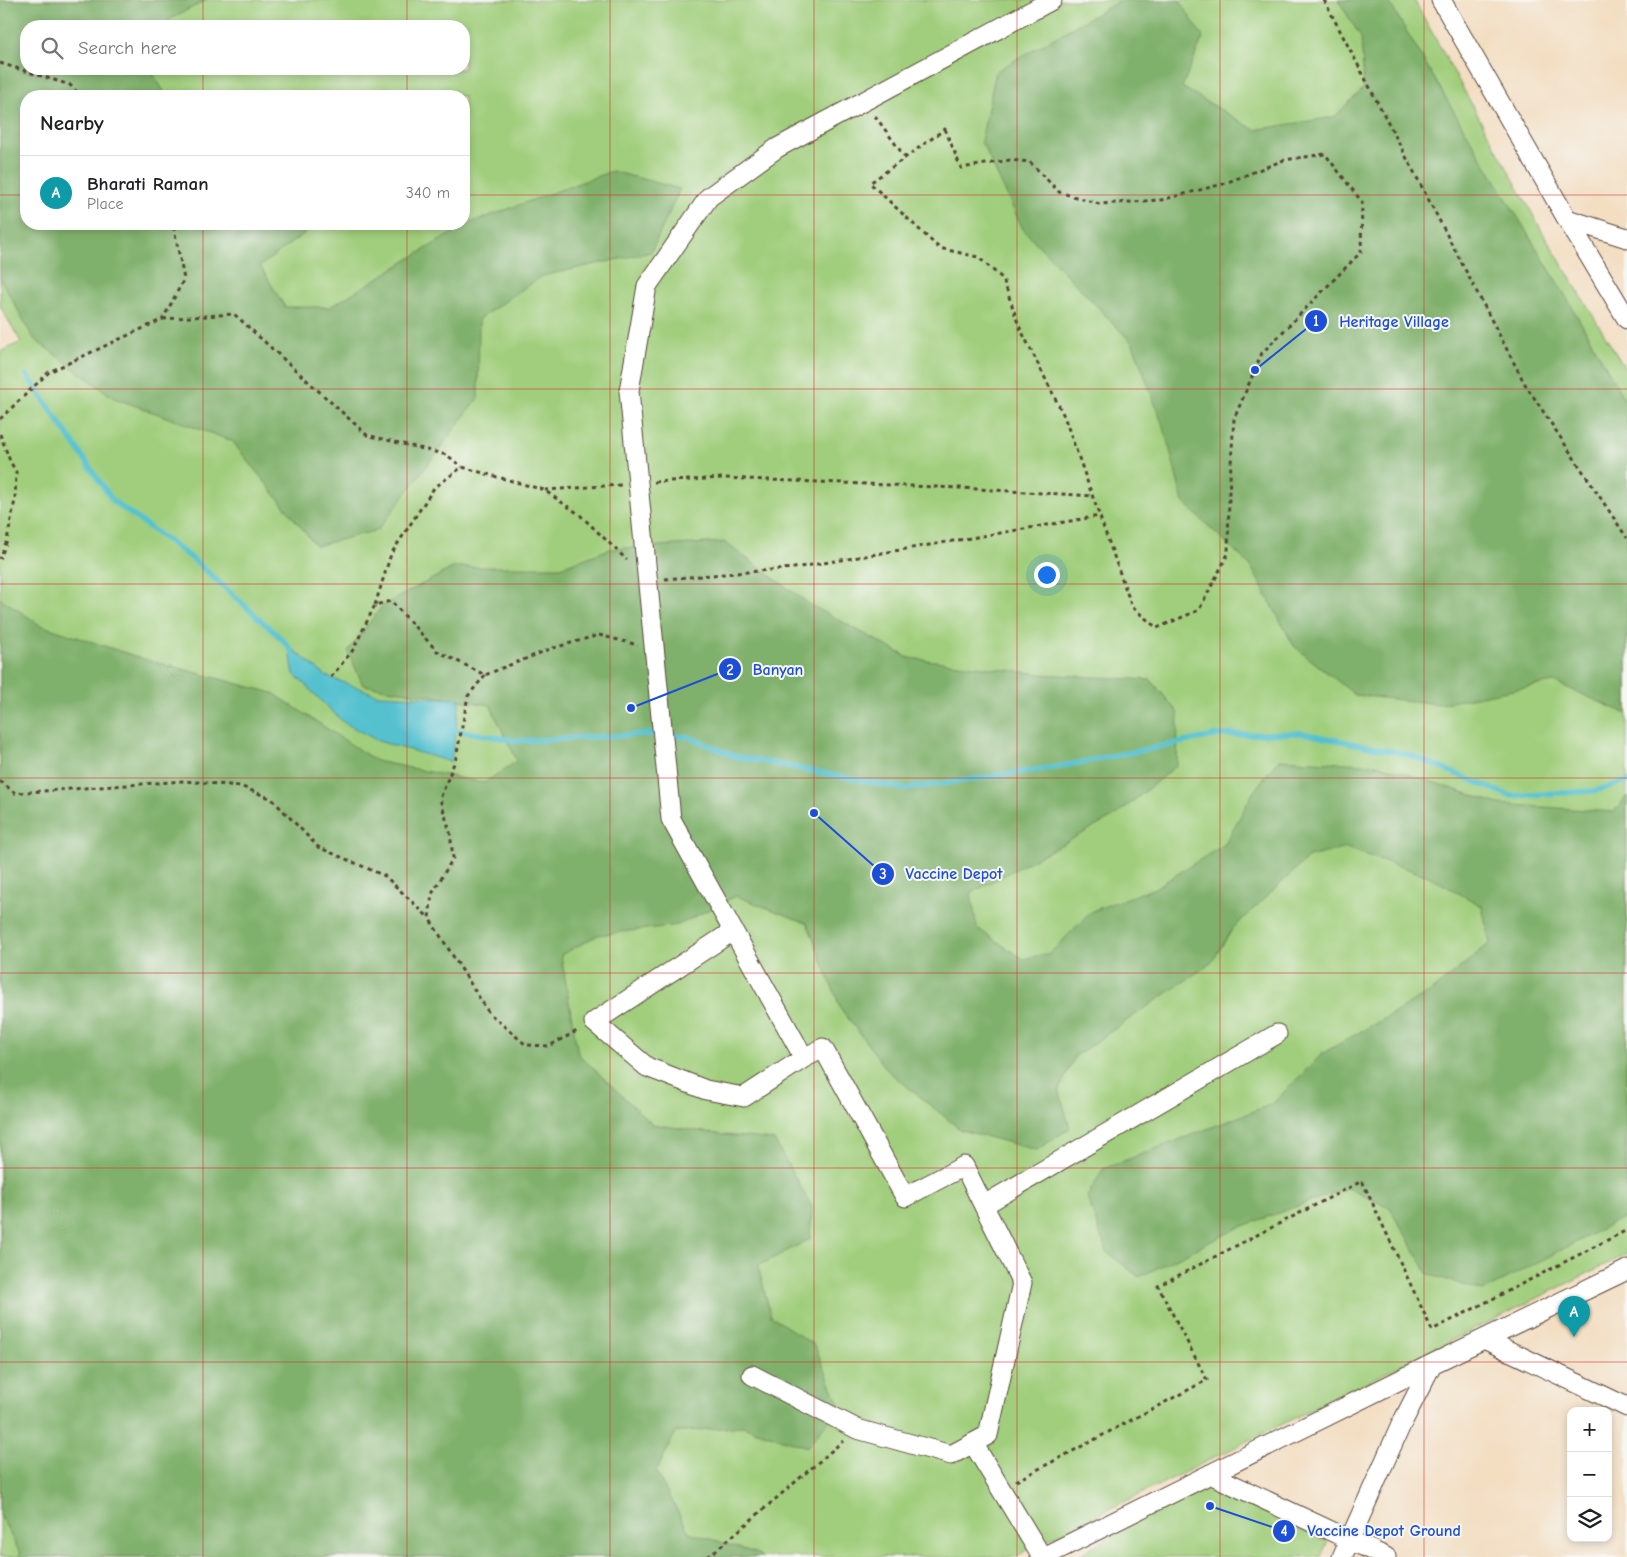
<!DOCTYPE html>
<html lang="en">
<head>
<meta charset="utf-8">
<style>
	:root { --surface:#fff; --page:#f2f2f2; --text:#202124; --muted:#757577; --line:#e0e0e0; --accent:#d1495b }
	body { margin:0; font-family:"Comic Neue",sans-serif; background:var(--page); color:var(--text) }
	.controls { position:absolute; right:15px; bottom:15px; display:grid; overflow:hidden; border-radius:10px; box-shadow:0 2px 8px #0003 }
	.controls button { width:45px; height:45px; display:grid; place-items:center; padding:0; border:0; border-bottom:1px solid var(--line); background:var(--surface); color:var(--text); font:25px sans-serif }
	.you { position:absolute; left:1046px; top:574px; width:18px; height:18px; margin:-12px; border:4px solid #fff; border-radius:50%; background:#1a73e8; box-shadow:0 0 0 8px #1a73e833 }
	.badge { display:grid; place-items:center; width:32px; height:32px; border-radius:50%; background:var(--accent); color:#fff; font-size:16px; font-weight:700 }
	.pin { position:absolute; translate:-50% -41px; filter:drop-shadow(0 1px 2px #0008) }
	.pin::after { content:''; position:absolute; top:26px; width:18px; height:15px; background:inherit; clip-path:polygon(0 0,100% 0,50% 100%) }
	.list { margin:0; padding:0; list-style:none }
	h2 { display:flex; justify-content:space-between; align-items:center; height:65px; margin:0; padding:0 20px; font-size:21px }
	h2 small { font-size:16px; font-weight:400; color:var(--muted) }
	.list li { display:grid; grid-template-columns:32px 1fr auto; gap:15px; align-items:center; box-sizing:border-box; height:75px; padding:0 20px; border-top:1px solid var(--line) }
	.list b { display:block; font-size:19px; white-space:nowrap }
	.list p { margin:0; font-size:16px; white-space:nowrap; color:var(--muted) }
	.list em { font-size:16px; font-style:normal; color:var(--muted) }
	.icon { flex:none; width:28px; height:28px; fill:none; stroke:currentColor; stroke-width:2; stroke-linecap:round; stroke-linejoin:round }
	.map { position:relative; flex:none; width:1627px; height:1557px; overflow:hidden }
	.search { position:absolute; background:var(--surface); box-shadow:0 2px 8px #0003; left:20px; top:20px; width:450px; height:55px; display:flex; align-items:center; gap:12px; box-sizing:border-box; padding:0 18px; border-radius:20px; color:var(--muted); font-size:19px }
	.panel { position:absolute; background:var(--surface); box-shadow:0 2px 8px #0003; left:20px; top:90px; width:450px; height:140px; border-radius:20px }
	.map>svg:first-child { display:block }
	.green { fill:#a0ce7c; stroke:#6e7c4d; fill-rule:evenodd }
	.forest { fill:#80b16c; stroke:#5e6e45 }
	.water { fill:#55c1cf; stroke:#487676 }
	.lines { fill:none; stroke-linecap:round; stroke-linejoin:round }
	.stream { stroke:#55c1cf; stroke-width:5.5 }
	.minor-casing { stroke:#574537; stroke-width:21 }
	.path { stroke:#574537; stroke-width:3; stroke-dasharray:4 4; stroke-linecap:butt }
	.minor { stroke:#fff; stroke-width:19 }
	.grid { fill:none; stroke:#d62828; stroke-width:1; stroke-opacity:0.55 }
	.leader { fill:none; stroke:#1d4ed8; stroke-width:2 }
	.callout-dot { fill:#1d4ed8; stroke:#f6f6f2; stroke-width:2 }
	.mark-label { font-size:15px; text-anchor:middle; font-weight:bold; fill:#fff }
	.callout-label { font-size:16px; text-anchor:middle; font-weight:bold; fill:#1d4ed8; stroke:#f6f6f2; stroke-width:4; stroke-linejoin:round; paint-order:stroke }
</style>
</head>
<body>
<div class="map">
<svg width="1627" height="1557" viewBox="0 0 1627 1557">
	<rect width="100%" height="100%" fill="#f6f6f2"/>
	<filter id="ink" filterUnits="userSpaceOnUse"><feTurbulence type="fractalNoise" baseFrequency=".02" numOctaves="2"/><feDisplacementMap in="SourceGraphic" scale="10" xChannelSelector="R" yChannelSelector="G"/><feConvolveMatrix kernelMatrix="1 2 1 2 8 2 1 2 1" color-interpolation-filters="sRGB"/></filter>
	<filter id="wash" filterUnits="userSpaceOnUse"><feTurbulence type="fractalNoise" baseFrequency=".0096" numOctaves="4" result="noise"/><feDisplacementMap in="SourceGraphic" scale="20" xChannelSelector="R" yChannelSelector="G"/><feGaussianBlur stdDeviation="1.12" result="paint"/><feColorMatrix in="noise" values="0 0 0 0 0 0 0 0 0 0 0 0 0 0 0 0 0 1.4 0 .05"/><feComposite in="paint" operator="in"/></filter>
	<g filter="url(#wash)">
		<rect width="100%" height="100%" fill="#f3dec2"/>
		<!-- green -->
		<path class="green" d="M0,0h1414l128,231 85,141v882l-602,297 -8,6h-1017v-1205l21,-10 -21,-36zM26,26h438v43h-438zM26,96h438v128h-438z
			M1210,1485l118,57 -7,15h-245l49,-30z"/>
		<!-- forest -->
		<path class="forest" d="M0,0h207l-37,19 -4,7h-140v43h124l17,27h-141v128h291l-57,42 25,41h45l137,-83 145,-53 68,18 -29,63 -109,24 -63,43 -1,79 -100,132 -62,16 -84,-105 -118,-43 -80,-59 -34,-61z
			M1121,0h58l24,37 -21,50 73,43 79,-13 30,-29 -3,-51 -23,-37h50l78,132 102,168 59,104v310l-73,-32 -115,22 -84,-9 -61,-49 -44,-81 -67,-63 -17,-68 -33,-90 -110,-115 -42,-88 15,-70z
			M724,542l87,63 98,53 132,16 110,6 27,33 -1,52 -62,51 -144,77 6,35 46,31 27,-6 42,-42 63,-23 70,-44 29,-53 25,-32 101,6 119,39 115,8 13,-16 -1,420 -143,75 -55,-17 -38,-66 -43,-20 -107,39 -101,50 -32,-25 -20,-55 16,-28 169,-65 51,-51 106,-60 61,-50 -8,-37 -54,-30 -82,-28 -37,9 -75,70 -23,36 -136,93 -16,34 11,38 -33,22 -76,-20 -73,-59 -47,-62 -34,-86 -71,-27 -58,29 -80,10 -37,20 17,99 74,70 73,11 49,5 38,67 -2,32 -52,27 13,50 44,30 25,61 -33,40 -65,-21 -66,6 -20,40 33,60 69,22 4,3h-743l1,-4 -20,-38v-917l40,27 104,34 129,34 103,68 108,22 33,-22 -27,-56 -127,-20 -15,-34 34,-45 72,-39h107l49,-18z"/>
		<!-- water -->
		<path class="water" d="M289,646l37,30 52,19 82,4 -9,63 -73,-21 -35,-19 -49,-48z"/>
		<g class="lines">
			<!-- stream -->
			<path class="stream" d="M27,375l86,126 81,59 89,80 10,13
				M449,729l69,12 131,-7 40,3 45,19 171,33 158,-23 155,-31 84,-2 108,22 100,41 85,-5 32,-10"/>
		</g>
	</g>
	<g filter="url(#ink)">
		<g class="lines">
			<defs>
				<path id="minor" d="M1441,0l126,219 60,100
					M1567,219l60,19
					M733,931l-139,91 53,45 59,23 38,7 60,-39
					M984,1205l293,-171
					M1484,1339l143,68
					M752,1375l105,54 94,26 37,-20 34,-152 -58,-117 -59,31 -82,-149 -19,10 -133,-239 -42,-428 18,-105 62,-89 68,-49 275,-148
					M973,1443l69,114
					M1210,1474l176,83
					M1043,1557l389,-193 195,-94
					M1342,1557l59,-132 31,-61"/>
			</defs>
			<!-- minor casing -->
			<use href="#minor" class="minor-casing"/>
			<!-- path -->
			<path class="path" d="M1324,0l201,384 102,154
				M0,63l70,22 11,11
				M875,116l30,41
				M945,129l16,39 49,-8 20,2 29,30 40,12 62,-4 62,-16 61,-24 41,-6 37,48 -1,50 -99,101 -28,66 -5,74 -1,61 -29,56 -42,18 -25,-21 -68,-191 -45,-90 -16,-47 -25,-22 -39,-9 -69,-65z
				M163,319l71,-5 133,121 80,20 15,12
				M0,419l49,-47 114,-53 21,-40 -11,-55
				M0,434l10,27 6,11 -1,28 -8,40 -7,19
				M654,482l69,-4 237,10 133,8
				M545,490l76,-5
				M665,579l129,-11 306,-52
				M375,605l16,-51 43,-66 28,-21 82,23 36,25 47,45
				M485,675l-17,21 -12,62 -16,41 10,33 3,26 -21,36 -3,24 60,95 37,32 23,1 30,-16
				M331,677l22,-27 22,-45 16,-4 46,50 48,24 65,-26 49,-14 39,10
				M0,781l15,12 169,-12 56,5 32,13 46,48 67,29 44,42
				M1016,1481l191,-101 -49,-94 204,-105 70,149 195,-100
				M708,1557l135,-116"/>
			<!-- minor -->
			<use href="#minor" class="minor"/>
		</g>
	</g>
	<!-- grid -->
	<path class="grid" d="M203,0v26M407,0v26M610,0v1557M814,0v1557M1017,0v1557M1220,0v1557M1424,0v1557M203,69v27M407,69v27M0,195h26M464,195h1163M203,224v1333M407,224v1333M0,389h1627M0,584h1627M0,778h1627M0,973h1627M0,1168h1627M0,1362h1627"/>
	<!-- callouts -->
	<path class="leader" d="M1255 370L1316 321M631 708L730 669M814 813L883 874M1210 1506L1284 1531"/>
	<g class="callout-dot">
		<circle cx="1255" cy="370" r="5"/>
		<circle cx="631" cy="708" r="5"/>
		<circle cx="814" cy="813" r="5"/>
		<circle cx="1210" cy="1506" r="5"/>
		<circle cx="1316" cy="321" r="12"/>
		<circle cx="730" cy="669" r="12"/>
		<circle cx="883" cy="874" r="12"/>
		<circle cx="1284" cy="1531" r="12"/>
	</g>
	<g class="mark-label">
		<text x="1316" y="326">1</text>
		<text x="730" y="675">2</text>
		<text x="883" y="879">3</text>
		<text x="1284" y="1536">4</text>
	</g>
	<g class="callout-label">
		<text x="1394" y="327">Heritage Village</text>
		<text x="778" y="675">Banyan</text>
		<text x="954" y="879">Vaccine Depot</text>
		<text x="1384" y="1536">Vaccine Depot Ground</text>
	</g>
</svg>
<div class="controls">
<button>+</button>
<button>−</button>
<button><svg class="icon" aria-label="layers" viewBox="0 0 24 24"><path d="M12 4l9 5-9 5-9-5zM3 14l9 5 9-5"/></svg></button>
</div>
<div class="you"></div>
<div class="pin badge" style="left:1574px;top:1337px;background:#0f9aa8">A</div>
<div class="search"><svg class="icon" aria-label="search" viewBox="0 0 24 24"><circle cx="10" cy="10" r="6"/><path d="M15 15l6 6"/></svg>Search here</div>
<section class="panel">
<h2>Nearby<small></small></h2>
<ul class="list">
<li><span class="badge" style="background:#0f9aa8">A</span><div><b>Bharati Raman</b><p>Place</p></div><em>340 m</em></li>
</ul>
</section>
</div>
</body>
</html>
